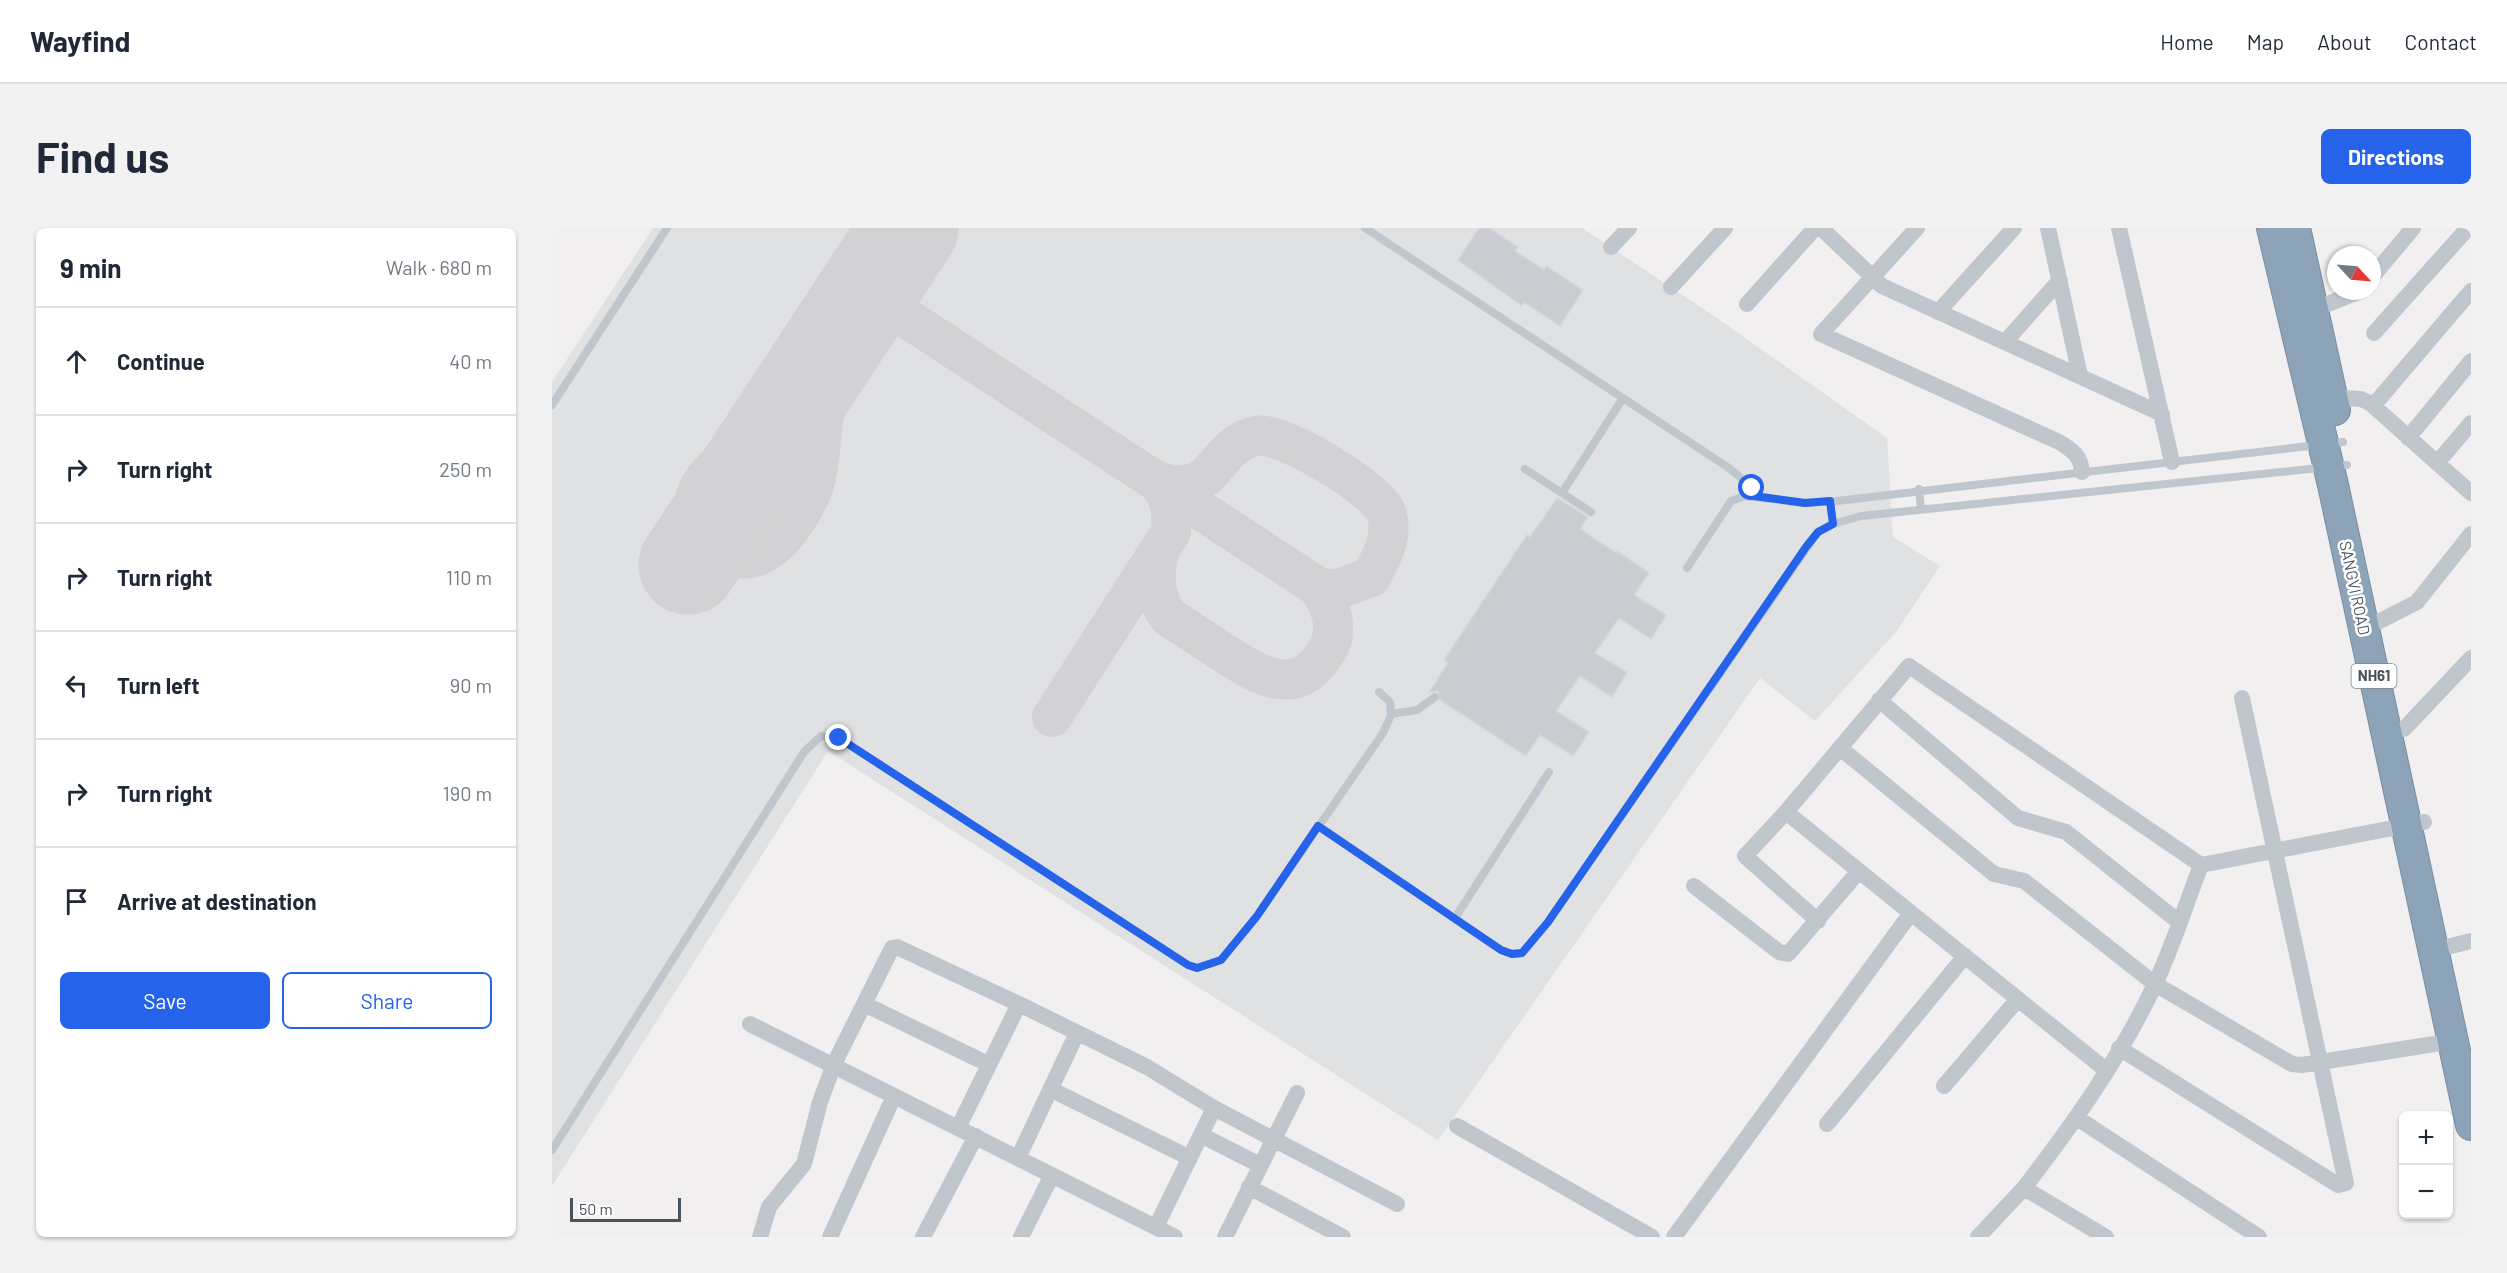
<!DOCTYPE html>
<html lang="en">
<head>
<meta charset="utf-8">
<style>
	:root { --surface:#fff; --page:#f2f2f3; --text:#1f2937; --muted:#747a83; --line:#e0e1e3; --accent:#2563eb }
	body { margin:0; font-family:Barlow,sans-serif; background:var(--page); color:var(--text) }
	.controls { position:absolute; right:18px; bottom:18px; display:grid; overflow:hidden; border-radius:9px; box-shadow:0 2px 4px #0004 }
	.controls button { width:54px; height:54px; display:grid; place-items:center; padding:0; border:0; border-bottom:2px solid var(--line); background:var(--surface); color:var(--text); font:30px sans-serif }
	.compass { position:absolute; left:1775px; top:18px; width:54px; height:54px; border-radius:50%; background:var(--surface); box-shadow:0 2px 4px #0004; rotate:116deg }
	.scale { position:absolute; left:18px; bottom:15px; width:111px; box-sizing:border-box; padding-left:6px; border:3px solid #49535b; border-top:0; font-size:16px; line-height:21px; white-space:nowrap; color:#49535b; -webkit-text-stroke:4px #fff; paint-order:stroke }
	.stop { position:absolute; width:18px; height:18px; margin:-14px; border:4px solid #2563eb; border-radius:50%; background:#fff }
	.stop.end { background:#2563eb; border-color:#fff; box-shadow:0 2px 6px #0008 }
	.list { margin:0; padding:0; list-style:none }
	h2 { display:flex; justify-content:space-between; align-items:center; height:78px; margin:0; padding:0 24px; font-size:26px }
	h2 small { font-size:20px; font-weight:400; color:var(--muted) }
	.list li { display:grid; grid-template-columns:39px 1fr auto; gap:18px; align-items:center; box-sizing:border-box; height:108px; padding:0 24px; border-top:2px solid var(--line) }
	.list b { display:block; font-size:22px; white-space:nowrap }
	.list em { font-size:20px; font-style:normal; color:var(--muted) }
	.actions { display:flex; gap:12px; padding:18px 24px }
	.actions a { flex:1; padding:14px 0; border:2px solid var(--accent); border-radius:9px; text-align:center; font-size:21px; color:var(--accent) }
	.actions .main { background:var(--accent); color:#fff }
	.icon { flex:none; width:33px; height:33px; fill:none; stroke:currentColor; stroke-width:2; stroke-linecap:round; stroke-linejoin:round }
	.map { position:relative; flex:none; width:1919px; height:1009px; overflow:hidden; border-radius:9px }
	header { display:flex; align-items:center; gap:36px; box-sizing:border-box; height:84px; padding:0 30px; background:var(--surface); border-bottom:2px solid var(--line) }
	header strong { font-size:28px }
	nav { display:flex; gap:33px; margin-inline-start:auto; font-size:21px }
	.intro { display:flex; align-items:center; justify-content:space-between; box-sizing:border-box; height:144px; padding:0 36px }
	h1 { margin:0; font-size:42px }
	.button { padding:15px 27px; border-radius:9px; background:var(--accent); color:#fff; font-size:21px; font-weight:700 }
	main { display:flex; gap:36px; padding:0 36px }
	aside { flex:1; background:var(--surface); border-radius:9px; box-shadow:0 2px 4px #0004 }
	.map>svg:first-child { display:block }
	.airport { fill:#dfe1e3 }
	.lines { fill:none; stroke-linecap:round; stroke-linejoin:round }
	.taxiway { stroke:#d2d2d4; stroke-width:40 }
	.runway { stroke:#d2d2d4; stroke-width:99 }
	.building { fill:#caccd1; stroke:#d4d6da; stroke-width:1.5 }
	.highway-casing { stroke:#788ea4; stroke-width:32 }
	.lane { stroke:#bfc7cd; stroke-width:8 }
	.street { stroke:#bfc7cd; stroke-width:16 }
	.highway { stroke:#8da3b8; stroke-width:30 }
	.route { stroke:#2563eb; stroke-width:8 }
	.labels { text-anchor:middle; stroke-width:5; stroke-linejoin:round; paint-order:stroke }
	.shield { fill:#fff; stroke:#80878c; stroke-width:1.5 }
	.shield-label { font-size:15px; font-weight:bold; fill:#49535b }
	.street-label { font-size:16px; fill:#49535b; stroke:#fff }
</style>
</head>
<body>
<header>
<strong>Wayfind</strong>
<nav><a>Home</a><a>Map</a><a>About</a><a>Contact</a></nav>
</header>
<div class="intro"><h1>Find us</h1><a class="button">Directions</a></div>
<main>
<aside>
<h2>9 min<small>Walk · 680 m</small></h2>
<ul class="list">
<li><svg class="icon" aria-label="ahead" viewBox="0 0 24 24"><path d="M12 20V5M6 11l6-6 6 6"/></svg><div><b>Continue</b></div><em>40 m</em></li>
<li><svg class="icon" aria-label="right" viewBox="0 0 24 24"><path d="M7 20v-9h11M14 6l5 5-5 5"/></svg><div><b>Turn right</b></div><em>250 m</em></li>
<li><svg class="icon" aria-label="right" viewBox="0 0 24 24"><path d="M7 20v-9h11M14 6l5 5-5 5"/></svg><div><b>Turn right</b></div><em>110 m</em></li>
<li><svg class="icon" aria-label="left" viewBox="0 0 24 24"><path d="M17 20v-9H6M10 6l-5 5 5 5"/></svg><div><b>Turn left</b></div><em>90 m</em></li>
<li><svg class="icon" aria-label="right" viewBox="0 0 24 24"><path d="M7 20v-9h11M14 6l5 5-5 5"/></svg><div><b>Turn right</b></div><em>190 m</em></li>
<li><svg class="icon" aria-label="arrive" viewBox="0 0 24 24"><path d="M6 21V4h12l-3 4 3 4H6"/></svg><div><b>Arrive at destination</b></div></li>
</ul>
<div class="actions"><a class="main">Save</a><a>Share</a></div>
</aside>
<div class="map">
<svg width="1919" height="1009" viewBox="0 0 1919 1009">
	<rect width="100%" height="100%" fill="#f2eff0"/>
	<!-- airport -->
	<path class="airport" d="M101,0h929l135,90 170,120 6,99 47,29 -44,66 -81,89 -55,-43 -322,462 -610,-389 -276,435v-804z"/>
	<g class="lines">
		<!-- taxiway -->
		<path class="taxiway" d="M337,30c-3,24 -2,41 16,59l413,270 18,3 35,-13c11,-20 23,-42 15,-65 -9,-23 -106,-82 -130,-76 -46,10 -37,65 -100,45
			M230,195c-28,16 -80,42 -87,76 -8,34 35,73 67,55 21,-11 38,-38 48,-59 7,-14 8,-30 10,-45 5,-40 5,-82 22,-119 21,-16 38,-21 63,-14
			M606,328c-4,23 -4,42 11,61 18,12 37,24 55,36 39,25 75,47 105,-6 10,-20 1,-43 -11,-60
			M500,489l119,-185c1,-20 0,-37 -15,-51"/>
		<!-- runway -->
		<path class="runway" d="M136,337l221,-337"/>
	</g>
	<!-- building -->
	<path class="building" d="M927,0h10l29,19 -3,4 29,19 2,-4 37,24 -23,36 -36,-24 -2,4 -64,-46z
		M1005,270l31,19 -8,12 36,24 1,-2 32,22 -15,22 32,20 -15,24 -32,-21 -24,35 32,19 -4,7 -11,18 -32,-21 -24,35 33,21 -16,24 -33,-21 -14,21 -86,-56 -2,-9 -9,2 19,-30 -4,-3 83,-125 3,2z"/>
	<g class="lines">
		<defs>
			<path id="highway" d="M1720,0l61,257 138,640
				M1743,0l40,182"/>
		</defs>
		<!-- highway casing -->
		<use href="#highway" class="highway-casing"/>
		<!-- lane -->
		<path class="lane" d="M813,0l364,240 23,19 2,9
			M0,177l115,-177
			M973,241l66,43
			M1367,261l2,20
			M1010,265l61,-95
			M1278,273l3,23
			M1135,340l44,-67 14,-5 60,7 32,-2 506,-59
			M839,486l26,-4 18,-13
			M767,598l182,124 11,4 10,-1 26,-31 270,-390 15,-8 28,-8 486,-51
			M903,690l94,-146
			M0,922l252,-398 17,-16 18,2 349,227 9,3 24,-8 36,-44 126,-183 8,-18 -1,-13 -11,-10"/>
		<!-- street -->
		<path class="street" d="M1269,0l61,58 280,128
			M1365,0l-96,106 238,108c13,8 22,14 23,30
			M1496,0l32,148
			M1567,0l53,234
			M1059,19l18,-19
			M1820,49l41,-49
			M1119,59l54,-59
			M1195,76l68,-76
			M1761,82l47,-19
			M1386,84l76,-84
			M1822,105l94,-105
			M1453,114l55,-62
			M1773,169l36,2 9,4 101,90
			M1821,178l98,-115
			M1856,210l63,-77
			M1885,235l34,-40
			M1828,393l37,-19 54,-68
			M1327,472l139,118 48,14 113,90
			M1852,501l67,-71
			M1288,520l154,126 30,7 131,103 137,80 10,1 151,-24
			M1234,584l-41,44 73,65
			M1142,658l85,66 9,2 71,-83
			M1359,685l-125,-101 123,-146 292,199
			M1899,718l20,-5
			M312,776l124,60
			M198,796l144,72
			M1567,820l219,137 8,-2 -104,-485
			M1392,858l74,-87
			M500,862l138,68
			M1525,890l182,119
			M1275,896l138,-168
			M905,898l195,111
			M406,900l61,-124 128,63 67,41 183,96
			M649,907l59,30
			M466,930l59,-125
			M697,959l94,50
			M604,999l58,-119
			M208,1009l9,-30 35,-43 16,-62 14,-38 58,-116 5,-1 122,57
			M278,1009l64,-141 281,141
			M371,1009l53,-101
			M469,1009l31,-62
			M673,1009l72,-144
			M1122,1009l237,-324 195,157
			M1426,1009l46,-49
			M1554,1009l-82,-49c49,-64 97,-131 131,-204 18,-38 31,-80 46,-119l223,-43"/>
		<!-- highway -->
		<use href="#highway" class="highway"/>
	</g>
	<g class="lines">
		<!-- route -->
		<path class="route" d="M287,510l349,227 9,3 24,-8 36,-44 61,-90 183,124 11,4 10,-1 26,-31 258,-375 12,-15 15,-8 -3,-23 -25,2 -51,-7 -2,-8"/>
	</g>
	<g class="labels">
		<!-- shield labels -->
		<rect class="shield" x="1799.5" y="436" width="45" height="24" rx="4.5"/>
		<g class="shield-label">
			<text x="1822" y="453">NH61</text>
		</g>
		<!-- street labels -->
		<g class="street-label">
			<text transform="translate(1803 360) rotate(78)" y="6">SANGVI ROAD</text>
		</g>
	</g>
</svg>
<div class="controls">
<button>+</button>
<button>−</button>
</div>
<svg class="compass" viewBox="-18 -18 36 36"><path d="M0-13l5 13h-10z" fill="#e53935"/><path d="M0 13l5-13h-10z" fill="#747a83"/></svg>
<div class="scale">50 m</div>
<div class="stop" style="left:1200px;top:260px"></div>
<div class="stop end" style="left:287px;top:510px"></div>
</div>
</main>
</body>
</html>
